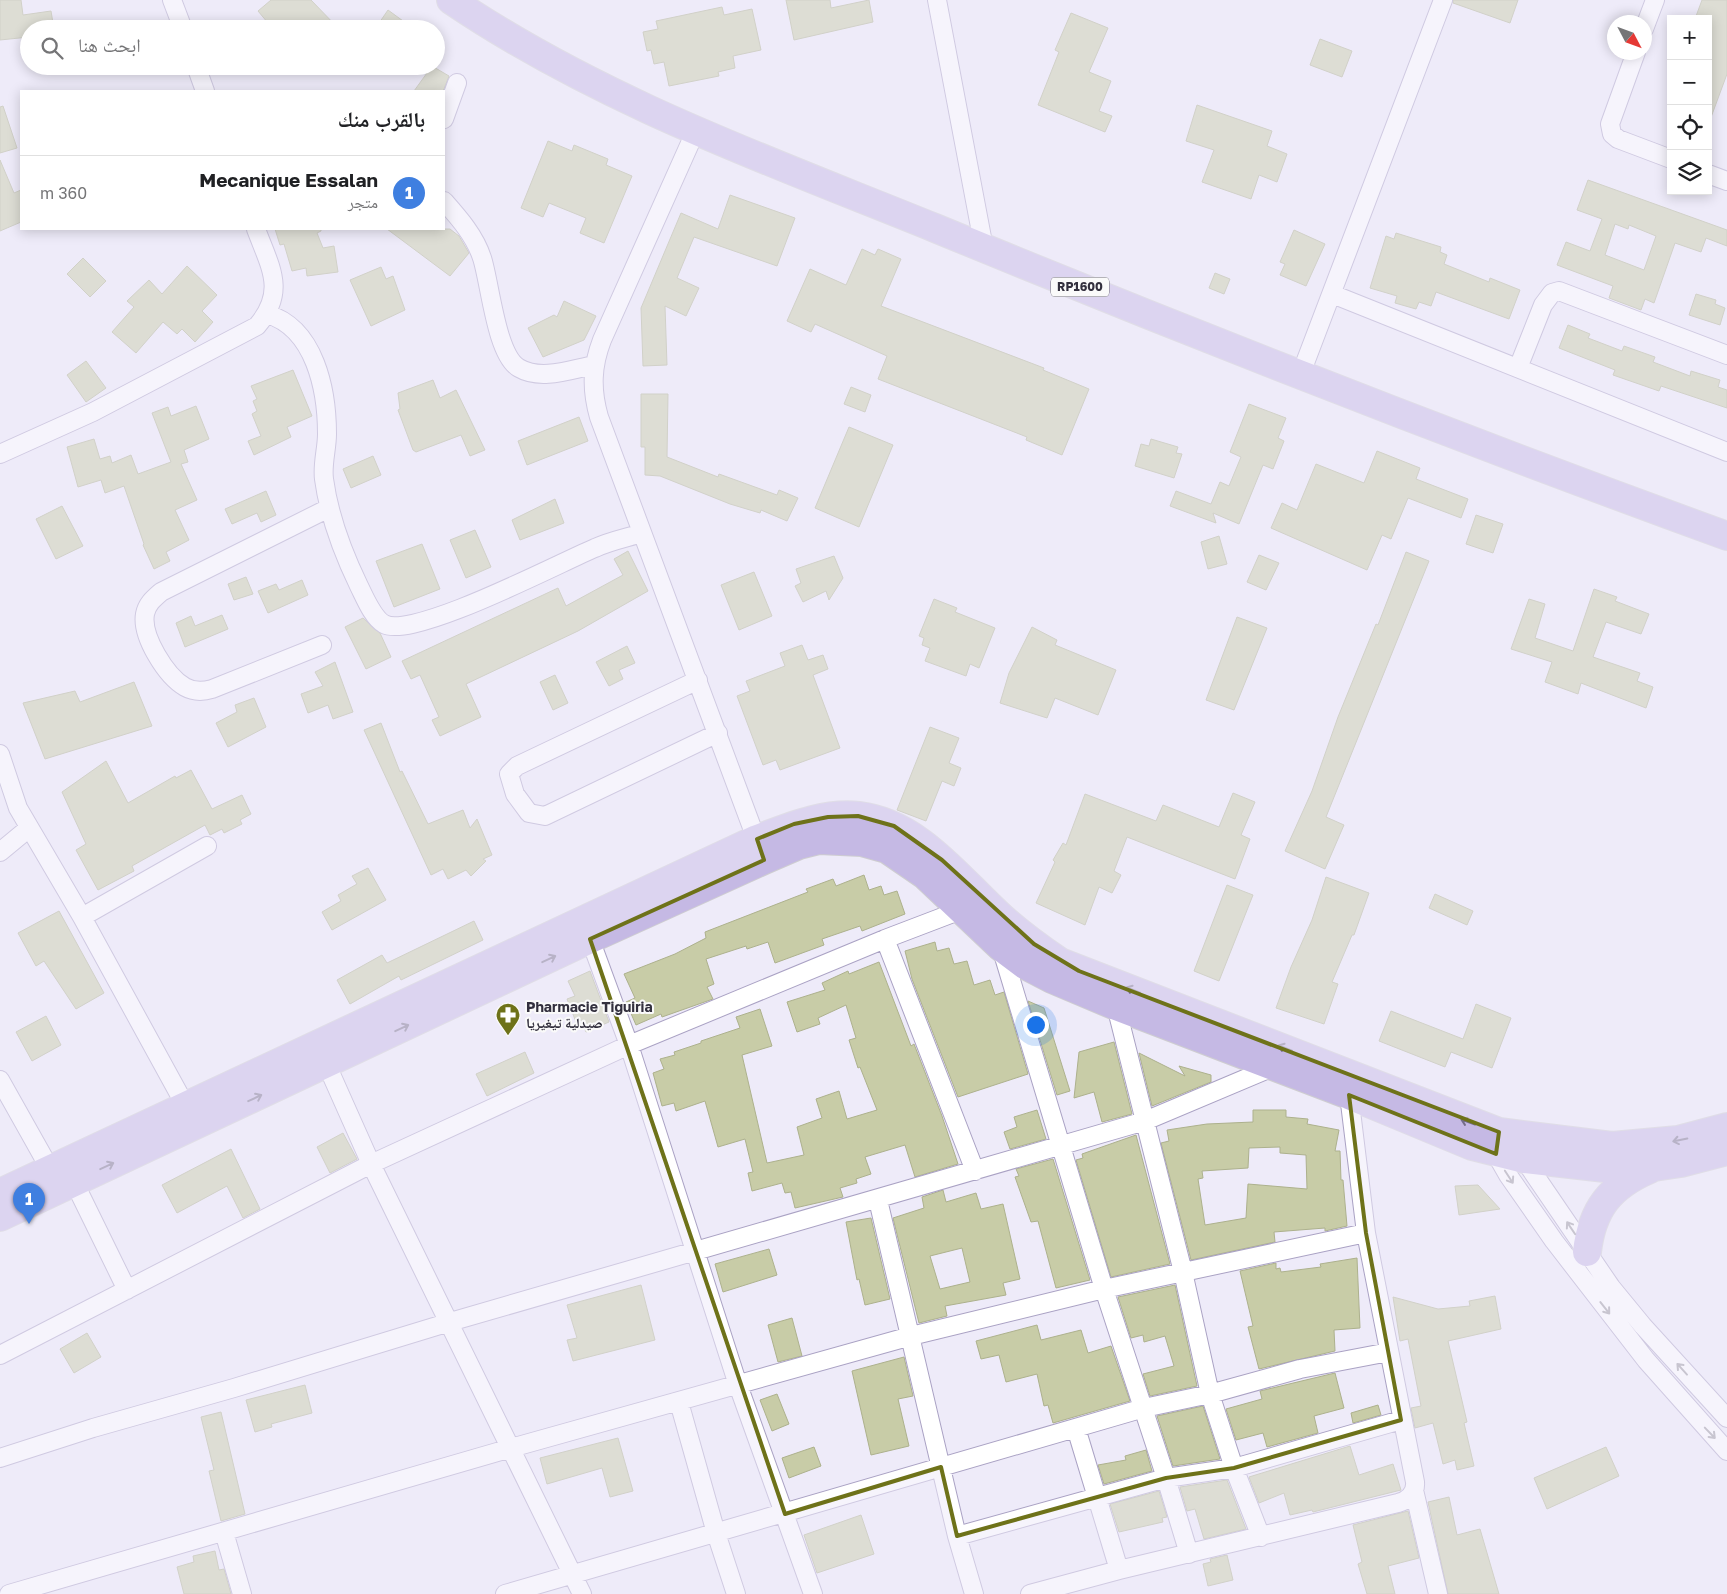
<!DOCTYPE html>
<html lang="ar">
<head>
<meta charset="utf-8">
<style>
	:root { --surface:#fff; --page:#f6f6f6; --text:#202124; --muted:#757577; --line:#e0e0e0; --accent:#ea580c }
	body { margin:0; font-family:"Golos Text","Noto Naskh Arabic",sans-serif; background:var(--page); color:var(--text); direction:rtl }
	.controls { position:absolute; right:15px; top:15px; display:grid; overflow:hidden; border-radius:0px; box-shadow:0 2px 12px #0003 }
	.controls button { width:45px; height:45px; display:grid; place-items:center; padding:0; border:0; border-bottom:1px solid var(--line); background:var(--surface); color:var(--text); font:25px sans-serif }
	.compass { position:absolute; left:1607px; top:15px; width:45px; height:45px; border-radius:50%; background:var(--surface); box-shadow:0 2px 12px #0003; rotate:131deg }
	.you { position:absolute; left:1035px; top:1024px; width:18px; height:18px; margin:-12px; border:4px solid #fff; border-radius:50%; background:#1a73e8; box-shadow:0 0 0 8px #1a73e833 }
	.badge { display:grid; place-items:center; width:32px; height:32px; border-radius:50%; background:var(--accent); color:#fff; font-size:16px; font-weight:700 }
	.pin { position:absolute; translate:-50% -41px; filter:drop-shadow(0 1px 2px #0008) }
	.pin::after { content:''; position:absolute; top:26px; width:18px; height:15px; background:inherit; clip-path:polygon(0 0,100% 0,50% 100%) }
	.list { margin:0; padding:0; list-style:none }
	h2 { display:flex; justify-content:space-between; align-items:center; height:65px; margin:0; padding:0 20px; font-size:21px }
	h2 small { font-size:16px; font-weight:400; color:var(--muted) }
	.list li { display:grid; grid-template-columns:32px 1fr auto; gap:15px; align-items:center; box-sizing:border-box; height:75px; padding:0 20px; border-top:1px solid var(--line) }
	.list b { display:block; font-size:19px; white-space:nowrap }
	.list p { margin:0; font-size:16px; white-space:nowrap; color:var(--muted) }
	.list em { font-size:16px; font-style:normal; color:var(--muted) }
	.icon { flex:none; width:28px; height:28px; fill:none; stroke:currentColor; stroke-width:2; stroke-linecap:round; stroke-linejoin:round }
	.map { position:relative; flex:none; width:1727px; height:1594px; overflow:hidden; direction:ltr }
	.search { position:absolute; background:var(--surface); box-shadow:0 2px 12px #0003; left:20px; top:20px; width:425px; height:55px; display:flex; align-items:center; gap:12px; box-sizing:border-box; padding:0 18px; border-radius:28px; color:var(--muted); font-size:19px }
	.panel { position:absolute; background:var(--surface); box-shadow:0 2px 12px #0003; left:20px; top:90px; width:425px; height:140px; border-radius:0px; direction:rtl }
	.map>svg:first-child { display:block }
	.building { fill:#c8cca7; stroke:#adb18d; fill-rule:evenodd }
	.lines { fill:none; stroke-linecap:round; stroke-linejoin:round }
	.minor-casing { stroke:#aaa2c4; stroke-width:20 }
	.primary-casing { stroke:#cecdd1; stroke-width:30 }
	.minor { stroke:#fff; stroke-width:18 }
	.primary { stroke:#c5b9e4; stroke-width:28 }
	.oneway { stroke:#756e89 }
	.oneway2 { stroke:#99989e }
	.marked { fill:none; stroke:#6e7219; stroke-width:4; stroke-linejoin:round }
	.labels { text-anchor:middle; stroke-width:4; stroke-linejoin:round; paint-order:stroke }
	.shield { fill:#fafafa; stroke:#6f6d76; stroke-width:1 }
	.shield-label { font-size:12px; font-weight:bold; fill:#33303e }
	.poi-label { font-size:14px; font-weight:bold; fill:#33303e; stroke:#fafafa; text-anchor:start }
</style>
</head>
<body>
<div class="map">
<svg width="1727" height="1594" viewBox="0 0 1727 1594">
	<rect width="100%" height="100%" fill="#eeebf9"/>
	<!-- building -->
	<path class="building" d="M0,0h21l2,15 28,-4 3,18h-25v8l-29,3z
		M271,0h40l28,29h-66l-15,-18z
		M786,0h44l1,8 38,-8 4,22 -79,18z
		M1453,0h65l-8,23 -57,-20z
		M1702,0h25v74l-17,46 -2,-101h-13z
		M722,7l2,8 28,-6 9,41 -28,6 2,12 -17,4 1,4 -50,10 -5,-24 -10,2 -3,-14 -4,1 -4,-19 15,-3 -2,-8z
		M388,10l26,19h-39z
		M1071,13l37,15 -19,44 22,9 -12,30 13,5 -7,16 -67,-27 21,-53 -4,-2z
		M1320,39l32,12 -10,26 -32,-12z
		M432,66l17,10 -5,13 -2,2h-28z
		M1197,105l75,26 -5,15 20,8 -10,28 -18,-7 -8,24 -49,-17 12,-32 -28,-9z
		M3,106l14,42 -17,5v-46z
		M548,141l24,10 2,-6 34,14 -2,6 26,11 -28,67 -24,-10 6,-15 -37,-15 -6,14 -22,-9z
		M0,160l14,33 7,-3v32l-21,9z
		M1588,180l139,50v16l-21,-8 -5,14 -26,-9 -21,60 -9,-4 -4,11 -32,-12 4,-12 -56,-21 9,-23 24,9 12,-32 -25,-9zM1615,224l13,5 1,-4 27,11 -12,34 -39,-15z
		M730,195l65,23 -18,48 -83,-29 -17,41 22,10 -13,28 -21,-10 2,59 -24,1 -2,-58 40,-95 37,16z
		M275,229h46v2l-4,2 6,15 11,-2 4,26 -31,4 -1,-8 -14,3 -8,-27 -4,1z
		M387,229h63l9,7 10,17 -19,23z
		M1294,230l31,14 -19,42 -26,-11 5,-11 -5,-2z
		M1396,233l45,14 -1,5 7,3 -3,9 45,18 1,-4 30,12 -11,29 -73,-27 -5,14 -12,-4 -3,7 -21,-6 2,-7 -27,-8 16,-52 8,3z
		M862,249l13,6 3,-6 23,10 -20,47 163,62 -1,2 46,19 -27,66 -36,-15 1,-3 -149,-58 9,-23 -72,-32 -4,8 -24,-11 23,-52 36,16z
		M83,258l23,23 -16,16 -23,-23z
		M187,266l30,29 -15,16 11,11 -18,20 -13,-13 -5,5 -14,-12 -27,31 -24,-21 22,-25 -7,-6 22,-21 13,14z
		M381,267l5,12 7,-3 12,34 -34,16 -21,-46z
		M1215,273l15,6 -6,15 -15,-6z
		M1696,294l20,6 -1,4 10,4 -5,17 -31,-10z
		M564,301l32,15 -12,24 -41,17 -15,-29 26,-13 3,2z
		M1568,325l22,9 -2,4 34,13 2,-5 31,11 -2,5 37,14 1,-5 29,9 -2,7 9,3v18l-66,-22 -2,5 -46,-16 2,-5 -56,-22z
		M86,361l20,27 -20,14 -19,-27z
		M293,370l19,46 -25,11 4,10 -37,18 -6,-14 13,-5 -9,-22 5,-3 -4,-10 4,-2 -6,-13z
		M433,380l7,18 16,-8 29,60 -15,6 -9,-21 -45,17 -3,-2 -15,-40 2,-1 -2,-16z
		M851,387l20,8 -6,17 -21,-8z
		M641,394h27l-1,63 51,20 1,-3 58,21 2,-5 19,8 -11,23 -26,-11 -1,3 -30,-9 -70,-28 -15,-1v-28h-4z
		M1249,404l37,14 -8,20 6,3 -11,28 -10,-4 -24,59 -26,-11 3,10 -46,-17 6,-15 35,13 9,-22 9,4 12,-29 -11,-5z
		M196,406l13,33 -25,11 4,12 -7,2 16,36 -22,10 14,30 -23,12 4,9 -16,8 -11,-24 1,-1 -20,-58 -19,7 -4,-13 -23,7 -11,-40 27,-8 6,20 10,-3 2,7 19,-8 7,19 33,-12 -19,-49 16,-6 3,9z
		M579,417l9,24 -61,24 -9,-24z
		M849,427l44,18 -34,82 -44,-19z
		M1151,439l27,8 -2,6 6,1 -8,24 -39,-12 6,-22 8,2z
		M1377,451l43,17 -4,11 52,20 -7,19 -53,-20 -17,41 -9,-4 -15,35 -96,-42 11,-25 15,7 19,-46 48,19z
		M373,456l8,19 -30,13 -8,-19z
		M266,491l10,24 -15,7 -4,-9 -25,11 -7,-15z
		M555,499l9,24 -44,17 -8,-20z
		M62,506l21,40 -27,13 -20,-40z
		M1476,515l27,9 -10,29 -27,-9z
		M475,530l16,37 -25,11 -16,-38z
		M1219,536l8,28 -19,5 -7,-27z
		M422,544l18,45 -46,18 -18,-46z
		M628,551l20,40 -70,40 -112,53 15,33 -41,19 -8,-16 7,-3 -19,-42 -9,4 -9,-18 156,-73 8,18 57,-31 -9,-16z
		M1406,552l23,9 -103,256 18,8 -19,44 -40,-18 27,-60 26,-74 38,-93 2,1z
		M1259,555l20,8 -13,27 -19,-8z
		M834,556l9,22 -14,22 -3,-9 -23,11 -8,-16 6,-3 -5,-14z
		M754,572l18,44 -33,14 -18,-45z
		M246,577l7,17 -19,6 -6,-16z
		M302,580l6,15 -40,18 -10,-22 18,-7 3,6z
		M1594,589l23,8 -2,4 34,13 -8,20 -35,-12 -13,35 47,16 -3,8 16,6 -7,21 -65,-25 -3,11 -33,-12 7,-20 -41,-13 18,-50 16,5 -10,34 38,13z
		M934,599l23,9 -2,4 40,16 -16,40 -9,-4 -4,12 -41,-15 5,-13 -8,-3 2,-7 -5,-2z
		M222,615l6,14 -43,18 -9,-24 15,-7 4,10z
		M1237,617l30,11 -33,82 -28,-10z
		M363,618l17,15 11,24 -25,12 -21,-42z
		M1032,627l25,13 -2,5 61,25 -18,45 -43,-17 -8,20 -47,-15 9,-30z
		M802,645l6,15 15,-5 5,14 -15,6 27,73 -60,22 -4,-10 -13,5 -26,-69 13,-5 -4,-10 39,-15 -5,-13z
		M627,646l8,17 -16,7 4,9 -14,7 -13,-24z
		M335,662l18,50 -20,7 -5,-14 -20,8 -7,-19 22,-8 -8,-14z
		M555,675l13,28 -15,7 -13,-28z
		M134,682l18,44 -107,33 -22,-56 52,-12 5,11z
		M254,698l12,29 -38,20 -12,-24 21,-11 -2,-7z
		M381,723l19,49 2,-1 26,53 35,-14 7,18 7,-9 15,36 -9,4 3,2 -15,15 -5,-6 -18,9 -5,-10 -12,6 -67,-145z
		M930,727l29,11 -10,25 12,5 -7,18 -12,-5 -16,40 -29,-11z
		M106,761l22,42 47,-27 1,2 15,-8 21,39 30,-14 9,19 -11,6 2,4 -18,9 -2,-4 -12,6 -5,-10 -73,41 2,5 -36,19 -22,-40 10,-6 -24,-52z
		M1233,793l22,9 -14,33 9,4 -15,40 -108,-42 -13,34 7,4 -9,18 -13,-6 -14,38 -49,-22 19,-41 -2,-2 10,-17 3,2 19,-51 71,27 7,-16 56,22z
		M368,868l18,32 -54,30 -10,-18 19,-11 -3,-6 19,-11 -5,-8z
		M864,875l5,15 12,-4 3,9 13,-4 8,23 -43,17 -2,-5 -38,13 2,6 -49,18 -7,-21 -21,7 -1,-3 -40,13 8,25 -7,3 6,12 -51,18 -1,-3 -25,11 -10,-23 9,-4 -11,-24 51,-20 31,-16 -1,-6 103,-40 -2,-3 27,-10 3,7z
		M1326,877l43,16 -15,42h-2l-20,47 6,2 -14,40 -48,-16 15,-41 21,-47z
		M1227,885l26,10 -34,86 -25,-10z
		M1435,894l38,17 -6,14 -38,-17z
		M59,911l45,82 -28,16 -32,-48 -8,5 -18,-33z
		M474,921l9,19 -82,40 -2,-4 -49,28 -13,-24 45,-25 5,8z
		M935,942l2,9 12,-3 5,16 13,-3 7,24 16,-5 5,15 9,-3 24,82 -70,23 -46,-118 -7,-28z
		M879,962l32,84 3,-2 28,72 16,48 -43,13 -10,-32 -40,12 6,17 -15,5 1,4 -17,5 3,9 -48,11 -4,-16 -6,1 -3,-10 -30,8 -4,-18 5,-1 -8,-33 -27,8 -13,-46 -29,10 -2,-8 -12,3 -9,-33 11,-4 -4,-10 15,-4 -1,-3 27,-9v-2l39,-13 -4,-11 24,-8 12,37 -30,9 25,108 37,-8 -7,-28 25,-9 -6,-19 23,-8 8,28 30,-9 -17,-43 -2,1 -9,-28 7,-2 -10,-33 -28,13 2,6 -23,8 -10,-30 38,-12 -3,-7 26,-12 1,3z
		M590,971l19,51 -23,10 -5,-12 -5,2 -9,-23 8,-3 -7,-15z
		M1028,1001l16,7 26,83 -13,4z
		M1476,1004l35,14 -19,50 -41,-16 -6,15 -66,-26 12,-30 72,28z
		M46,1016l15,29 -29,16 -16,-29z
		M1114,1042l18,72 -30,8 -8,-30 -20,6 5,-46z
		M525,1052l9,21 -47,23 -11,-22z
		M1139,1053l46,23 -6,-10 32,9v7l-59,24z
		M1037,1110l9,29 -36,10 -6,-17 13,-5 -3,-10z
		M1253,1110h33v7l22,2 -1,5 32,6 -4,21h5l1,29h2l4,46 -22,5v-3l-51,4 1,10 -84,18 -30,-117 8,-2 -2,-11 40,-6 46,-2zM1280,1147v6l26,2 1,34 -59,-5 -2,34 -41,7 -7,-46 5,-1 -1,-7 46,-3 1,-20z
		M343,1133l14,26 -27,14 -13,-26z
		M1136,1135l34,129 -59,13 -35,-117 7,-2 -1,-4z
		M231,1149l29,60 -17,9 -16,-32 -50,27 -15,-28z
		M1053,1159l37,121 -34,8 -18,-67 -7,1 -16,-45 4,-1 -3,-7z
		M1478,1185l22,24 -41,6 -4,-29z
		M943,1190l3,12 30,-9 5,16 22,-5 17,75 -17,4 3,12 -61,11 2,10 -28,7 -26,-105 31,-10 -2,-11zM962,1248l8,34 -30,7 -10,-33z
		M871,1218l19,81 -25,6 -6,-26 -2,1 -11,-58z
		M769,1249l8,26 -54,17 -8,-28z
		M1357,1258l3,70 -26,2 1,21 -76,18 -11,-42 5,-1 -13,-55 36,-8v6l4,-1 1,4 40,-5 -1,-3z
		M641,1285l14,55 -82,21 -6,-21 10,-2 -10,-33z
		M1175,1285l22,101 -47,10 -7,-22 31,-8 -9,-30 -21,6 -1,-7 -12,3 -13,-41z
		M1495,1296l6,33 -53,12 19,81 -3,1 10,43 -17,4 -2,-10 -12,4 -10,-41 -18,5 -4,-20 10,-2 -13,-67 -8,2 -7,-44 45,12 32,-3 -1,-5z
		M792,1318l10,38 -24,6 -10,-37z
		M1037,1325l4,15 40,-10 7,23 23,-7 19,55 -77,22 -5,-18 -4,1 -7,-32 -31,8 -7,-27 -18,4 -5,-18z
		M87,1333l14,24 -27,16 -14,-24z
		M904,1357l9,39 -15,3 11,47 -38,9 -19,-84z
		M1335,1373l9,35 -30,8 4,17 -51,14 -4,-14 -27,7 -10,-31 36,-10 -2,-8z
		M305,1385l7,28 -41,11 1,3 -17,5 -9,-32z
		M777,1394l12,30 -17,7 -12,-31z
		M1378,1405l3,10 -28,8 -2,-10z
		M1203,1406l17,53 -47,7 -16,-50z
		M221,1412l24,102 -24,7 -12,-50 5,-1 -13,-53z
		M618,1438l15,53 -23,6 -8,-29 -55,16 -7,-26z
		M1350,1446l9,29 34,-11 8,26 -88,22 -1,-2 -22,5 -6,-22 -25,10 -10,-26z
		M814,1447l7,19 -32,12 -7,-20z
		M1606,1447l13,29 -72,33 -13,-31z
		M1146,1450l6,21 -48,13 -6,-19 28,-5 -1,-4z
		M1227,1480l19,49 -42,10 -9,-30 -8,2 -7,-24z
		M1159,1491l8,26 -5,1 1,4 -44,10 -9,-28z
		M1449,1497l8,38 23,-6 19,65h-51l-20,-92z
		M1408,1511l11,47 -31,8 7,28h-28l-9,-30 4,-2 -9,-37z
		M861,1515l13,39 -57,19 -13,-38z
		M215,1551l4,19 5,-1 7,25h-47l-7,-27 17,-5 -1,-6z
		M1227,1555l6,25 -25,6 -5,-22 8,-2 -1,-3z"/>
	<g class="lines">
		<defs>
			<path id="minor" d="M172,0l11,29
				M937,0l47,248
				M1644,29l11,-29
				M1636,52l-26,72 2,10 6,5 53,20
				M196,66l9,25
				M444,119l13,-36
				M696,130l-94,210c-10,26 -11,49 -3,77l161,432
				M1708,174l19,7
				M444,201c15,17 31,35 38,57 8,24 14,97 37,110 22,13 53,1 75,-3
				M1332,294l395,158
				M267,314c48,14 60,76 60,120 0,15 -5,30 -3,45 5,37 19,74 35,107 6,12 14,32 25,38 29,16 177,-62 211,-76 15,-7 31,-10 47,-15
				M1518,368l25,-63 9,-12 7,-2 168,64
				M1300,376l143,-376
				M0,454l93,-42 164,-86c30,-35 13,-59 -1,-97
				M322,645l-110,44c-10,3 -18,3 -27,-2 -19,-11 -44,-51 -40,-73 2,-10 8,-15 16,-22l168,-84
				M698,680l-181,86 -8,8 6,20 14,19 16,3 173,-83
				M0,754l18,54 64,109 108,197
				M0,852l29,-24
				M82,917l125,-71
				M590,939l39,106 109,340 75,209
				M885,939l90,232
				M1001,947l103,342 62,189 23,76
				M1116,1006l67,266 27,122 24,74 27,69
				M322,1054l49,110 211,430
				M0,1080l50,89
				M1496,1147v7l12,21 46,66 92,119 81,91
				M1521,1155l90,132 32,39 84,92
				M74,1182l53,108
				M878,1200l79,336 17,58
				M0,1355l371,-191 258,-119 256,-106 76,-29
				M679,1402l37,131 20,61
				M1076,1428l43,142
				M0,1458l93,-30 141,-40 216,-66 695,-201 128,-54
				M1414,1490l24,104
				M224,1532l18,62
				M957,1536l209,-58 68,-10 167,-48
				M9,1594l502,-146 400,-112 193,-47 262,-56
				M505,1594l639,-186 66,-14 90,-25 89,-17
				M1030,1594l89,-24 279,-67c11,-3 18,-10 17,-21l-49,-249 -17,-138"/>
			<path id="primary" d="M451,0c149,101 319,161 484,228 262,108 526,211 792,308
				M0,1193l757,-354c32,-12 67,-27 102,-23 58,7 98,60 138,97 19,18 41,34 63,49l439,170 113,14 66,-6 49,-13
				M0,1217l590,-278 174,-79 35,-15 20,-5 43,2 25,7 38,26 76,72 24,18 27,14 64,27 233,89 123,51 52,13 81,9 49,-1 27,-4 46,-12
				M1587,1252c5,-43 23,-66 63,-83"/>
		</defs>
		<!-- minor casing -->
		<use href="#minor" class="minor-casing"/>
		<!-- primary casing -->
		<use href="#primary" class="primary-casing"/>
		<!-- minor -->
		<use href="#minor" class="minor"/>
		<!-- primary -->
		<use href="#primary" class="primary"/>
	</g>
	<!-- one-way arrows -->
	<defs><path id="oneway-shaft" d="M-6 0H5M1.5-3L5.5 0L1.5 3" fill="none" stroke-width="1.6" stroke-linecap="round" stroke-linejoin="round" transform="scale(1.25)"/></defs>
	<g class="oneway">
		<use href="#oneway-shaft" transform="translate(549 959) rotate(-25)"/>
		<use href="#oneway-shaft" transform="translate(1133 990) rotate(-159)"/>
		<use href="#oneway-shaft" transform="translate(402 1028) rotate(-25)"/>
		<use href="#oneway-shaft" transform="translate(1285 1048) rotate(-159)"/>
		<use href="#oneway-shaft" transform="translate(255 1098) rotate(-25)"/>
		<use href="#oneway-shaft" transform="translate(1468 1122) rotate(-160)"/>
		<use href="#oneway-shaft" transform="translate(1680 1140) rotate(168)"/>
		<use href="#oneway-shaft" transform="translate(107 1166) rotate(-25)"/>
	</g>
	<g class="oneway2">
		<use href="#oneway-shaft" transform="translate(1509 1177) rotate(57)"/>
		<use href="#oneway-shaft" transform="translate(1571 1228) rotate(-124)"/>
		<use href="#oneway-shaft" transform="translate(1605 1308) rotate(52)"/>
		<use href="#oneway-shaft" transform="translate(1682 1369) rotate(-132)"/>
		<use href="#oneway-shaft" transform="translate(1710 1433) rotate(46)"/>
	</g>
	<!-- marked area -->
	<path d="M0 0H1727V1594H0ZM858,816l36,10 48,34 92,84 45,27 420,161 -3,22 -147,-59 17,138 35,187 -167,48 -68,10 -209,58 -16,-69 -156,47 -195,-575 174,-79 -7,-21 37,-15 34,-7z" fill="#eeebf9" fill-opacity=".55" fill-rule="evenodd"/>
	<path class="marked" d="M858,816l36,10 48,34 92,84 45,27 420,161 -3,22 -147,-59 17,138 35,187 -167,48 -68,10 -209,58 -16,-69 -156,47 -195,-575 174,-79 -7,-21 37,-15 34,-7z"/>
	<!-- icons -->
	<defs>
		<symbol id="pharmacy-pin" viewBox="-11 -11 22 30"><path d="M0 17L-7.5 6A9.5 9.5 0 1 1 7.5 6Z" fill="#6e7219" stroke="#fafafa"/><path d="M-2-6h4v4h4v4h-4v4h-4v-4h-4v-4h4Z" fill="#fff"/></symbol>
	</defs>
	<g fill-rule="evenodd">
		<use href="#pharmacy-pin" x="494" y="1001" width="28" height="38"/>
	</g>
	<g class="labels">
		<!-- shield labels -->
		<rect class="shield" x="1051" y="277.5" width="58" height="19" rx="4"/>
		<g class="shield-label">
			<text x="1080" y="291">RP1600</text>
		</g>
		<!-- poi labels -->
		<g class="poi-label">
			<text x="526" y="1012">Pharmacie Tiguiria<tspan x="526" dy="16">صيدلية تيغيريا</tspan></text>
		</g>
	</g>
</svg>
<div class="controls">
<button>+</button>
<button>−</button>
<button><svg class="icon" aria-label="locate" viewBox="0 0 24 24"><circle cx="12" cy="12" r="6"/><path d="M12 2v4M12 18v4M2 12h4M18 12h4"/></svg></button>
<button><svg class="icon" aria-label="layers" viewBox="0 0 24 24"><path d="M12 4l9 5-9 5-9-5zM3 14l9 5 9-5"/></svg></button>
</div>
<svg class="compass" viewBox="-18 -18 36 36"><path d="M0-13l5 13h-10z" fill="#e53935"/><path d="M0 13l5-13h-10z" fill="#757577"/></svg>
<div class="you"></div>
<div class="pin badge" style="left:29px;top:1224px;background:#3f7fe0">1</div>
<div class="search"><svg class="icon" aria-label="search" viewBox="0 0 24 24"><circle cx="10" cy="10" r="6"/><path d="M15 15l6 6"/></svg>ابحث هنا</div>
<section class="panel">
<h2>بالقرب منك<small></small></h2>
<ul class="list">
<li><span class="badge" style="background:#3f7fe0">1</span><div><b>Mecanique Essalan</b><p>متجر</p></div><em>360 m</em></li>
</ul>
</section>
</div>
</body>
</html>
